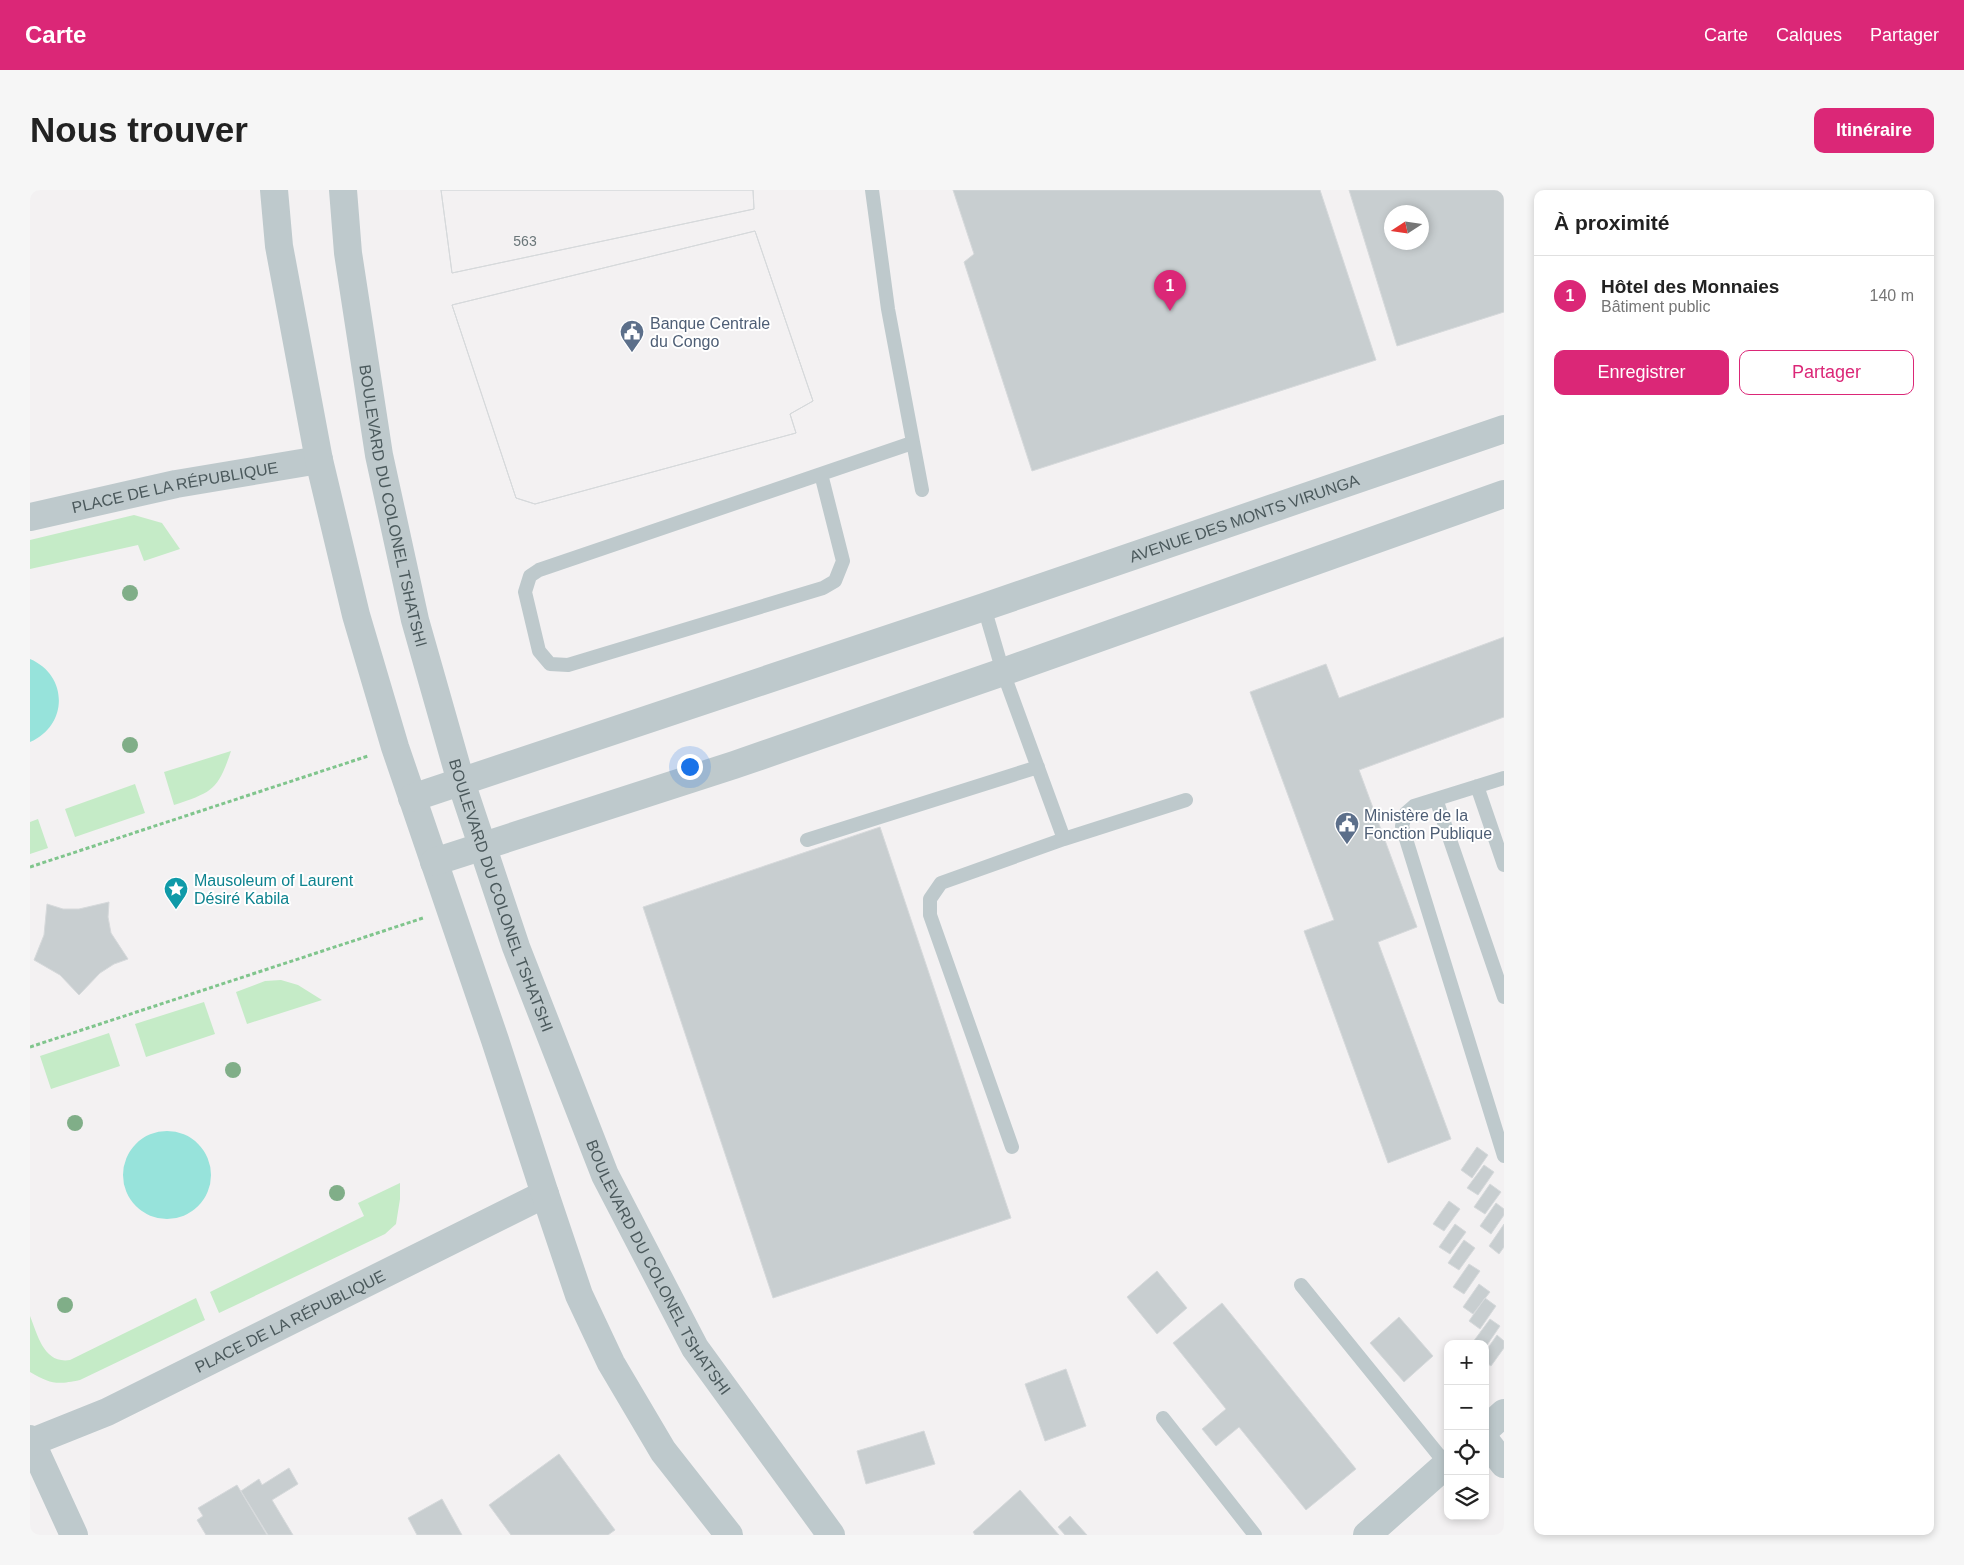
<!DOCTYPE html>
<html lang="fr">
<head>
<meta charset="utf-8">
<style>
	:root { --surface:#fff; --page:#f6f6f6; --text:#222; --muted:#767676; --line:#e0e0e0; --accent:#db2777 }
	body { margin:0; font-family:Helvetica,sans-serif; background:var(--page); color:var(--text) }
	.controls { position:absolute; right:15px; bottom:15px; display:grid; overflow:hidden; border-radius:10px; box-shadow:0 2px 8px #0003 }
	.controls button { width:45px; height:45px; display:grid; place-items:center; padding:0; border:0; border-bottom:1px solid var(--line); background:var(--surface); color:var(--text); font:25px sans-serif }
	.compass { position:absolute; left:1354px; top:15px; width:45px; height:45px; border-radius:50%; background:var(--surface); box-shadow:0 2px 8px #0003; rotate:258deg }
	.you { position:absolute; left:659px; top:576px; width:18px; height:18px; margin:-12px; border:4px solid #fff; border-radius:50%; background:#1a73e8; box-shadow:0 0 0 8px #1a73e833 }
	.badge { display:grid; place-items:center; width:32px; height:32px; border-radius:50%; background:var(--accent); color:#fff; font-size:16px; font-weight:700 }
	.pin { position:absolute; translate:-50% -41px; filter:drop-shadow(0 1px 2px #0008) }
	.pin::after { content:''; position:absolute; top:26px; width:18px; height:15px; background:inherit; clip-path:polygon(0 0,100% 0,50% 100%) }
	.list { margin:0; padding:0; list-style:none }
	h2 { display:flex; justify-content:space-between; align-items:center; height:65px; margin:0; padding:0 20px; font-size:21px }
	h2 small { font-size:16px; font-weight:400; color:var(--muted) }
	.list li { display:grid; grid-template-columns:32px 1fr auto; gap:15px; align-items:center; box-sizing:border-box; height:80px; padding:0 20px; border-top:1px solid var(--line) }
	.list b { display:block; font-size:19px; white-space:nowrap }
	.list p { margin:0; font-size:16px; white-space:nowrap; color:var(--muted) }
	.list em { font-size:16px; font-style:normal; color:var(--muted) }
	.actions { display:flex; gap:10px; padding:15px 20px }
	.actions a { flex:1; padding:11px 0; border:1px solid var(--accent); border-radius:10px; text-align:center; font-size:18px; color:var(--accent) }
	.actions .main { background:var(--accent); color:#fff }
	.icon { flex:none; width:28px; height:28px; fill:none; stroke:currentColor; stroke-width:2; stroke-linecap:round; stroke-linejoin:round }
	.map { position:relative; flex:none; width:1474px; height:1345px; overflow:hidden; border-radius:10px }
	header { display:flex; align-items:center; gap:30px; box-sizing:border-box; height:70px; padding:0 25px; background:var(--accent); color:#fff }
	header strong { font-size:24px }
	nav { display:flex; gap:28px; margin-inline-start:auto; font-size:18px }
	.intro { display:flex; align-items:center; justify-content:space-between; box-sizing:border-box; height:120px; padding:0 30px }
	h1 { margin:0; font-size:35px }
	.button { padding:12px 22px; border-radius:10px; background:var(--accent); color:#fff; font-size:18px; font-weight:700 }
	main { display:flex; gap:30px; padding:0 30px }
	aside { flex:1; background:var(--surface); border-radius:10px; box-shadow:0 2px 8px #0003 }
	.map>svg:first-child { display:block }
	.green { fill:#c5ebc7 }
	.water { fill:#97e3db }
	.building { fill:#c8ced0; stroke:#d6d9db; fill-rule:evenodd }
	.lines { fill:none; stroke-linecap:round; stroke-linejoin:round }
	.path { stroke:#80c58d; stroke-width:3; stroke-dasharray:4 2.5; stroke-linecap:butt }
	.service { stroke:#bec9cc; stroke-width:14 }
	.minor { stroke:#bec9cc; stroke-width:28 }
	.tertiary { stroke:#bec9cc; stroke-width:28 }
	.tree { fill:#80ae88 }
	.labels { text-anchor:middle; stroke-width:4; stroke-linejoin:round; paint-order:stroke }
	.number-label { font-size:14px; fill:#6a7679 }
	.service-label { font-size:16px; fill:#4e5e75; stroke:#fff; text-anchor:start }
	.street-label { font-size:16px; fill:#4b595c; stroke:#fff }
	.culture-label { font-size:16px; fill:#0d838f; stroke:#fff; text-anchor:start }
</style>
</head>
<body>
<header>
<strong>Carte</strong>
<nav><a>Carte</a><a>Calques</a><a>Partager</a></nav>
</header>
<div class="intro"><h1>Nous trouver</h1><a class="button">Itinéraire</a></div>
<main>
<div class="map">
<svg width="1474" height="1345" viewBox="0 0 1474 1345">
	<rect width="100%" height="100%" fill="#f3f1f2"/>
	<!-- green -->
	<path class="green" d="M104,325l28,8 18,26 -36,12 -6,-16 -108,24v-29z
		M201,561c-13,39 -18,41 -57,54l-10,-33z
		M105,594l10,29 -70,24 -10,-28z
		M8,629l10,29 -18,6v-32z
		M251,790l17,5 24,15 -75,24 -11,-32 29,-11z
		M174,812l11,32 -69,23 -11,-33z
		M79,843l11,33 -69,23 -11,-33z
		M370,993v16l-4,25 -11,10 -166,79 -9,-21 154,-76 -6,-13z
		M166,1108l9,22 -125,60c-24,5 -29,4 -50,-8v-56c8,20 14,48 40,44z"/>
	<!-- water -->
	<path class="water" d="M0,469c38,16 39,66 0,83z
		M93 985a44 44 0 1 1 88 0a44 44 0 1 1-88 0Z"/>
	<!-- building -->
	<path class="building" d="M411,0h312l1,19 -302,64z
		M411,0h312l1,19 -302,64z
		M923,0h367l56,170 -344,111 -68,-209 10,-8z
		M1319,0h155v122l-107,34zM1362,22h30v30h-30z
		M725,41l58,170 -23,13 6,19 -261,71 -19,-6 -64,-193z
		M725,41l58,170 -23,13 6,19 -261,71 -19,-6 -64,-193z
		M1474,447v80l-145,53 58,157 -39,15 73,197 -63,24 -84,-232 30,-11 -84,-228 76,-28 13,34z
		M850,637l131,391 -238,80 -130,-391z
		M79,712l-1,15 3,16 17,26 -14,5 -14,9 -21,22 -19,-20 -26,-15 10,-25 3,-31 16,5h16z
		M1447,957l11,8 -16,23 -11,-8z
		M1454,975l10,7 -16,23 -11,-7z
		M1460,994l11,8 -16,22 -11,-7z
		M1419,1011l11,8 -16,22 -11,-7z
		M1466,1013l8,6v6l-13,19 -11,-8z
		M1425,1034l11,8 -16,22 -11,-7z
		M1474,1034v23l-5,7 -10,-8z
		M1434,1050l11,8 -16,22 -11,-7z
		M1439,1074l11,7 -16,23 -11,-7z
		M1127,1081l30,37 -30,26 -30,-37z
		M1449,1094l11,8 -17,22 -10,-7z
		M1455,1108l11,8 -16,23 -11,-8z
		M1192,1113l134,166 -50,41 -67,-83 -23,19 -14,-17 24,-20 -53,-66z
		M1369,1127l34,39 -29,26 -34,-39z
		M1460,1129l10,7 -15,22v-4h-9l-3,-2z
		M1467,1145l7,6v7l-13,18 -6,-4v-10z
		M1036,1179l20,57 -41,15 -20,-57z
		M894,1241l11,33 -69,20 -9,-33z
		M529,1264l56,76 -7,5h-97l-22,-30z
		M259,1278l9,16 -26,16 21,35h-25l-27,-44 18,-12 3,6z
		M207,1295l30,50h-61l-9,-15 6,-4 -5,-8z
		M990,1300l39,45h-84l-2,-3z
		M412,1309l20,36h-45l-9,-17z
		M1040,1326l17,19h-22l-7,-8z"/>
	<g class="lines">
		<!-- path -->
		<path class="path" d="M0,677l338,-111
			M0,857l393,-129"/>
		<!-- service -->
		<path class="service" d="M842,0l16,119 34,181
			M791,284l22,87 -8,20 -12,7 -255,77 -18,-1 -11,-13 -14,-59 5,-16 9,-6 373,-127
			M954,417l19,65 61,167 -123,44 -11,16v16l82,232
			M1474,588l-90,28 -8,7 -4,13 102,330
			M1447,596l27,79
			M1406,609l68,198
			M1034,649l122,-39
			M777,650l231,-73
			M1271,1095l145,179
			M1133,1228l92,117"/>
		<!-- minor -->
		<g class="minor">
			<path id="s1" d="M0,327l146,-33 143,-24"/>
			<path d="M1455,1240l19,-17"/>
			<path d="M0,1249l44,96"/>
			<path d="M1455,1250l19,24"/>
			<path id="s2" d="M2,1252l75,-30 438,-218"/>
			<path d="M1337,1345l81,-72"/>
		</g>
		<!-- tertiary -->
		<g class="tertiary">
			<path d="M244,0l5,56 40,214 37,155 39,132 100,293 50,154 34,101 32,68 52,88 66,84"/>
			<path id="s3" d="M313,0l5,63 31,202 36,165 46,162 55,165 89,228 90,173 136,187"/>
			<path id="s4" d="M382,608l572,-191 520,-178"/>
			<path d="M404,672l300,-97 269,-93 501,-178"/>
		</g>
	</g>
	<!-- trees -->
	<g class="tree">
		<circle cx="100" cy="403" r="8"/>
		<circle cx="100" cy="555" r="8"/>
		<circle cx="203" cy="880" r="8"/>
		<circle cx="45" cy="933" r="8"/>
		<circle cx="307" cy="1003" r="8"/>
		<circle cx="35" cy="1115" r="8"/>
	</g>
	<!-- icons -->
	<defs>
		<symbol id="civic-pin" viewBox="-11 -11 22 30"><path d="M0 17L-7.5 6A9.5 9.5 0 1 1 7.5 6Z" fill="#5c6f8a" stroke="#fff"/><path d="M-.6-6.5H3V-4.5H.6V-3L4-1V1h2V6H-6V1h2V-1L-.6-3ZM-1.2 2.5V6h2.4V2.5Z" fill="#fff"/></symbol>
		<symbol id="sight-pin" viewBox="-11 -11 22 30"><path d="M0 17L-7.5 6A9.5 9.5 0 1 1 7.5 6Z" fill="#0f9aa8" stroke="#fff"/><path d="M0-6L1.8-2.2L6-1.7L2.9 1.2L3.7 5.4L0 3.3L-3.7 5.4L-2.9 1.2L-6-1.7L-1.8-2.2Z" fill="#fff"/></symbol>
	</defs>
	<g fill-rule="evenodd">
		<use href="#civic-pin" x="588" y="128" width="28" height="38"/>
		<use href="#civic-pin" x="1303" y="620" width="28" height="38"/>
		<use href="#sight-pin" x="132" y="685" width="28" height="38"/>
	</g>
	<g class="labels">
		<!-- number labels -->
		<g class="number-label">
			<text x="495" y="56">563</text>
		</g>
		<!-- service labels -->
		<g class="service-label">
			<text x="620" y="139">Banque Centrale<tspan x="620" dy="18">du Congo</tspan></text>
			<text x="1334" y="631">Ministère de la<tspan x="1334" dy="18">Fonction Publique</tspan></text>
		</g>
		<!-- street labels -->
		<g class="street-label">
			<text dy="6" stroke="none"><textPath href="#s1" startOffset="148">PLACE DE LA RÉPUBLIQUE</textPath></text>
			<text dy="6" stroke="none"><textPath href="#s3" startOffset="320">BOULEVARD DU COLONEL TSHATSHI</textPath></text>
			<text dy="6" stroke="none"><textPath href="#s4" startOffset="878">AVENUE DES MONTS VIRUNGA</textPath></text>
			<text dy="6" stroke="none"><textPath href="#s3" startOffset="725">BOULEVARD DU COLONEL TSHATSHI</textPath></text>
			<text dy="6" stroke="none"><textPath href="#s3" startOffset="1130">BOULEVARD DU COLONEL TSHATSHI</textPath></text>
			<text dy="6" stroke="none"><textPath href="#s2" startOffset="285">PLACE DE LA RÉPUBLIQUE</textPath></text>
		</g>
		<!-- culture labels -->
		<g class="culture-label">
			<text x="164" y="696">Mausoleum of Laurent<tspan x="164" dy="18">Désiré Kabila</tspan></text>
		</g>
	</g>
</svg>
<div class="controls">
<button>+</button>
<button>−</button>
<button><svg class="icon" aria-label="locate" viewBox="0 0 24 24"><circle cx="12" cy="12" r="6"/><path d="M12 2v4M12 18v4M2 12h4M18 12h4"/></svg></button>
<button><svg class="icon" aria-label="layers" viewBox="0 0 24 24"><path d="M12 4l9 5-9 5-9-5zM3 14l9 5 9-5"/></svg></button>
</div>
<svg class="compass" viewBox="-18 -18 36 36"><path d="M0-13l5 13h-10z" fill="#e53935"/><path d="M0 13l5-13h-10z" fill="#767676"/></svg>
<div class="you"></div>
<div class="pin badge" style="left:1140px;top:121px">1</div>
</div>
<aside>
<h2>À proximité<small></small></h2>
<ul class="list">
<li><span class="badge">1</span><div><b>Hôtel des Monnaies</b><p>Bâtiment public</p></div><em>140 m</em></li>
</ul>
<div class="actions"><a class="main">Enregistrer</a><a>Partager</a></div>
</aside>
</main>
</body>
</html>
